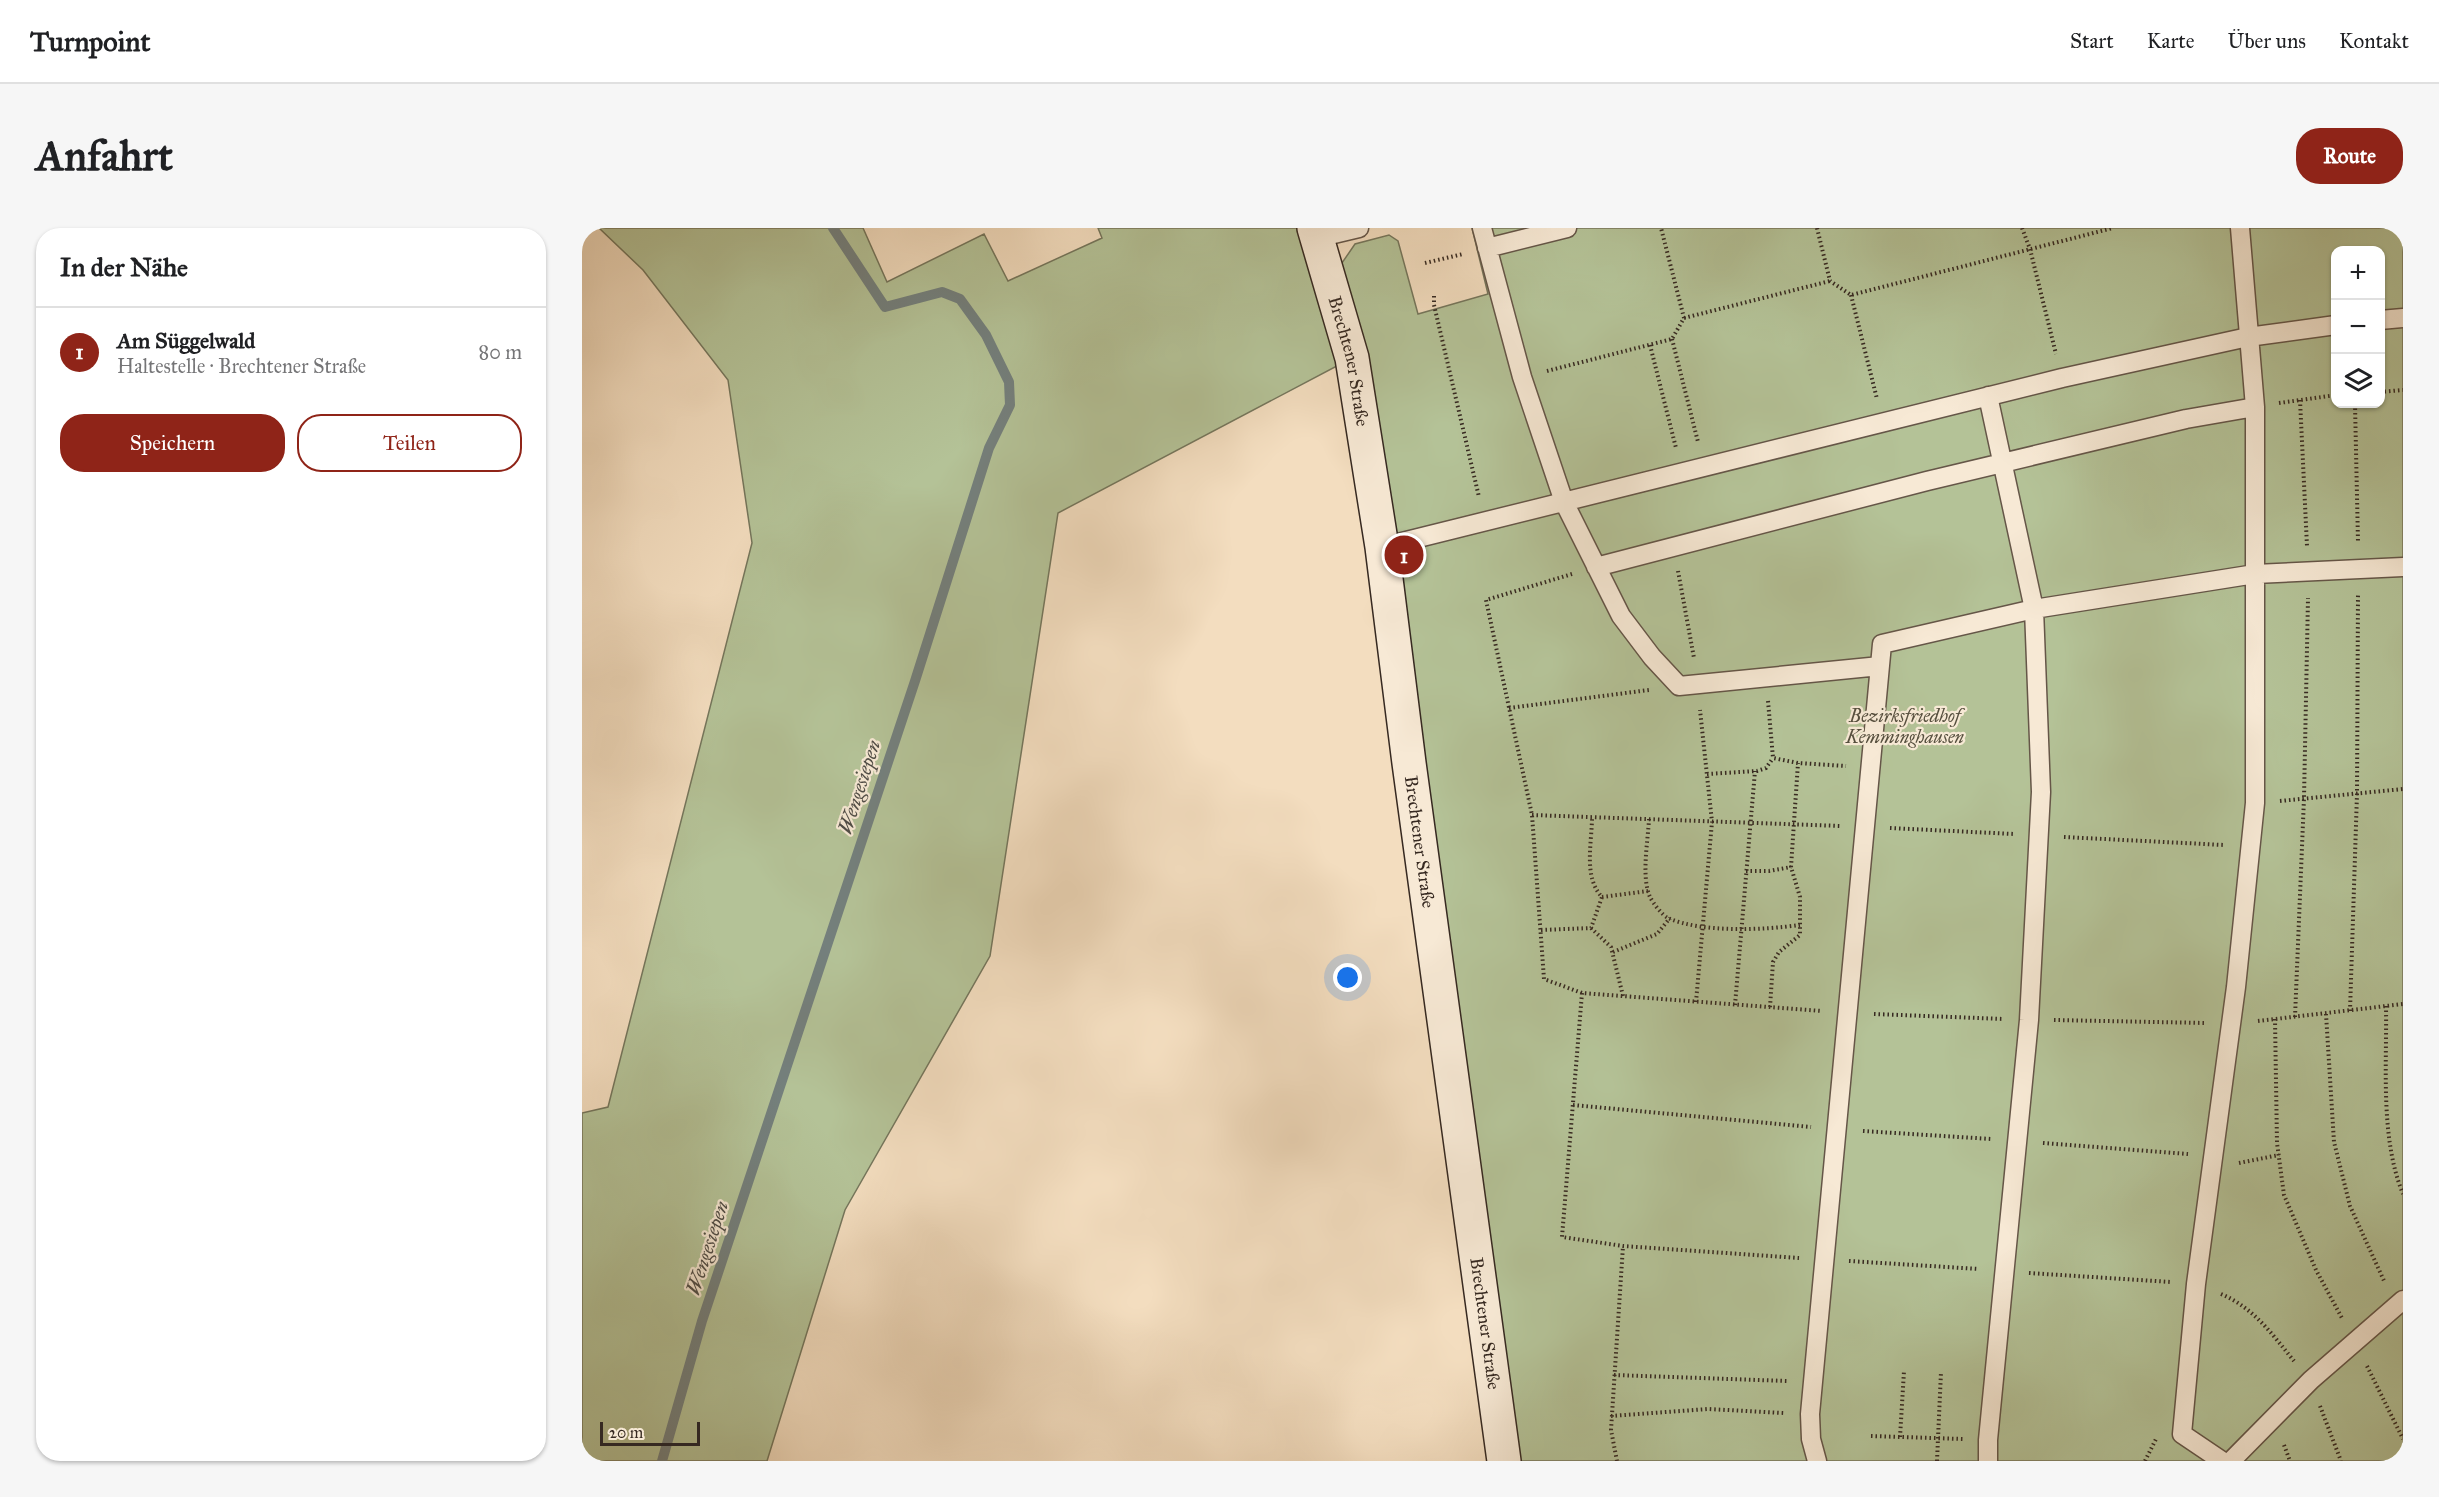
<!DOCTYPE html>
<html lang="de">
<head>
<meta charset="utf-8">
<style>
	:root { --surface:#fff; --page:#f6f6f6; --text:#202124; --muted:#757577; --line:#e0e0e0; --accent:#8f2418 }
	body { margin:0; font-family:"IM FELL Great Primer",serif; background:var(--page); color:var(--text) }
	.controls { position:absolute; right:18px; top:18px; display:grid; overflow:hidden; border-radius:12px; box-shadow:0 2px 4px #0004 }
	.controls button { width:54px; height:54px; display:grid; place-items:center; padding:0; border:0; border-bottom:2px solid var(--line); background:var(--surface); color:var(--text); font:30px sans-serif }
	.scale { position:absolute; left:18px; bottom:15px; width:100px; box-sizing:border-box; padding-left:6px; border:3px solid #362921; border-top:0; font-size:16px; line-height:21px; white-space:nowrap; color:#362921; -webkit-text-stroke:4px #f7e9d5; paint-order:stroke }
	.you { position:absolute; left:766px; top:750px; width:21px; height:21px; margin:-15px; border:4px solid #fff; border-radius:50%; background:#1a73e8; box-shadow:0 0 0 9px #1a73e833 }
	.badge { display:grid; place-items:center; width:39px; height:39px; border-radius:50%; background:var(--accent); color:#fff; font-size:20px; font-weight:700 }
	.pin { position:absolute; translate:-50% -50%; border:3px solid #fff; box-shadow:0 2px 6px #0006 }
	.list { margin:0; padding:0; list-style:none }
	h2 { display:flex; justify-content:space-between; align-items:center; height:78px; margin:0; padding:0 24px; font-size:26px }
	h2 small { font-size:20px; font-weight:400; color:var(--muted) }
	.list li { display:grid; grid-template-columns:39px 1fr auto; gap:18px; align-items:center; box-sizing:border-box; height:90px; padding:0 24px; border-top:2px solid var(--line) }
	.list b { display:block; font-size:22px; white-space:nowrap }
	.list p { margin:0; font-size:20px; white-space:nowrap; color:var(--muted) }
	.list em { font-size:20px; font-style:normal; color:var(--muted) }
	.actions { display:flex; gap:12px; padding:18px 24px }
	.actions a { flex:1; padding:14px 0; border:2px solid var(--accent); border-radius:24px; text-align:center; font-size:21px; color:var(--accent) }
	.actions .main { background:var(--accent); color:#fff }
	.icon { flex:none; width:33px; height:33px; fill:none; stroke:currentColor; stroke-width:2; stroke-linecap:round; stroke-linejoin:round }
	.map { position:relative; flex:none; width:1821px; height:1233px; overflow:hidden; border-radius:24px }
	header { display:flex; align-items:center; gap:36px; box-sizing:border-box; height:84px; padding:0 30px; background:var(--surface); border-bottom:2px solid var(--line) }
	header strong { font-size:28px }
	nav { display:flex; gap:33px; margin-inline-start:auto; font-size:21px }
	.intro { display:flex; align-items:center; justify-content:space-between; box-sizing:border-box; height:144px; padding:0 36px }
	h1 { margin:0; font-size:42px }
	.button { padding:15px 27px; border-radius:24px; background:var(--accent); color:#fff; font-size:21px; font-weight:700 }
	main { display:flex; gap:36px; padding:0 36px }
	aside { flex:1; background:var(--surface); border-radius:24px; box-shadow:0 2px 4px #0004 }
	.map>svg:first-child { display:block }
	.green { fill:#b4c297; stroke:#75765c; stroke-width:1.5; fill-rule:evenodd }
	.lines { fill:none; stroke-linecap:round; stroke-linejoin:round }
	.stream { stroke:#74807d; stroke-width:10 }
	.lane-casing { stroke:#655648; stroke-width:21 }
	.secondary-casing { stroke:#362921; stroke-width:36 }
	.path { stroke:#362921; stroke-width:4; stroke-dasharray:1.5 3; stroke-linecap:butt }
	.lane { stroke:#f7e9d5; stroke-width:18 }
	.secondary { stroke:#f7e9d5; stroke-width:33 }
	.labels { text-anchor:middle; stroke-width:4.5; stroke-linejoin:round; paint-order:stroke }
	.street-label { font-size:18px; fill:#362921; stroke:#f7e9d5 }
	.park-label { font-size:18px; font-style:italic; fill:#564f3e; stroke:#f7e9d5 }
	.water-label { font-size:20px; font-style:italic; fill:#504d47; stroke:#f7e9d5 }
</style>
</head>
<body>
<header>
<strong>Turnpoint</strong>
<nav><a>Start</a><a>Karte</a><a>Über uns</a><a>Kontakt</a></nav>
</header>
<div class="intro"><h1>Anfahrt</h1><a class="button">Route</a></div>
<main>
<aside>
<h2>In der Nähe<small></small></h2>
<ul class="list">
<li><span class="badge">1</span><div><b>Am Süggelwald</b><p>Haltestelle · Brechtener Straße</p></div><em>80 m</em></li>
</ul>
<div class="actions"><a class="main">Speichern</a><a>Teilen</a></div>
</aside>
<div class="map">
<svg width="1821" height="1233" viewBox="0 0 1821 1233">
	<rect width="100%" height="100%" fill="#f3ddbf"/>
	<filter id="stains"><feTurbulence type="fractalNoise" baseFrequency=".00333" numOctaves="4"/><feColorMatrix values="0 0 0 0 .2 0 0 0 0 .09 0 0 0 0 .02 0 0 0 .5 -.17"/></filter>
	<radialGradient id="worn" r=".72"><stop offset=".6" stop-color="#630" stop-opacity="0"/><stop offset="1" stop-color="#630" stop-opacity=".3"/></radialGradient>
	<!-- green -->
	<path class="green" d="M17,0h264l24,54 97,-48 24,47 94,-43 -4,-10h215l13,41 16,-6 13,-19 34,-9 9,6 20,73 70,-20 -16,-66h931v1233h-899l-152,-1103 -294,155 -68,443 -145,254 -78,251h-185v-348l26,-6 144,-564 -24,-163 -85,-110zM1754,22h44v154h-44z"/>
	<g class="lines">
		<!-- stream -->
		<path class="stream" d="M80,1233l40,-140 213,-640 74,-233 21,-43 -1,-23 -23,-47 -26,-36 -18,-7 -57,15 -52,-79"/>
		<defs>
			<path id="lane" d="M900,0l40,149 42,125 57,114 31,41 27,29 201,-20
				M735,10l42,-10
				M905,20l80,-20
				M1798,92l23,-2
				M1406,168l46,213 7,183 -12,228 -41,420v21
				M800,319l680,-169 186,-41 88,-12
				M1014,339l331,-86 259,-62 69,-12
				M1235,1233l-6,-22 -1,-25 72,-770 152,-35 221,-35 148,-7
				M1640,1233l-40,-27 14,-150 40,-297 19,-184v-396l-15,-179
				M1649,1233l80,-81 92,-80"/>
			<g id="secondary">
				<path id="s1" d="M732,0l38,130 30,189 27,216 95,698"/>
			</g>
		</defs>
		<!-- lane casing -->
		<use href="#lane" class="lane-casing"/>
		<!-- secondary casing -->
		<use href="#secondary" class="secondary-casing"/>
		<!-- path -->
		<path class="path" d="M1235,0l13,53 21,14 262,-67
			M1440,0l8,21 26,105
			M843,35l38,-9
			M1269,67l26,104
			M852,68v9l45,192
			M1102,90l146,-37
			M1090,111l26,103
			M1068,117l26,103
			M965,143l125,-32 12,-21 -23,-90
			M1798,164l23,-2
			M1718,172l7,146
			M1697,175l57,-8
			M1773,176l3,138
			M1096,343l16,87
			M990,346l-86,26 46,215 12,164 38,14 240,18
			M1186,473l5,57 25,5 48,3
			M927,480l140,-18
			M1125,546l50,-3 9,-3 7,-10
			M1698,573l123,-12
			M950,587l309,11
			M1067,591c-1,22 -8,58 1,78 3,6 12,18 18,21 34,15 96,12 132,7
			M1308,600l124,6
			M1482,609l160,8
			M1164,643h23l22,-4
			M1020,669l46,-6
			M1009,700l20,19 12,49
			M959,702l50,-2 11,-31c-19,-20 -10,-54 -10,-80
			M1031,724l44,-18 13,-16
			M1000,765l-20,244 61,9 176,12
			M1114,774l16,-180 -12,-112
			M1153,777l20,-234
			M1804,778c1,60 -6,132 17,188
			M1188,779l3,-45 6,-10 21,-17v-38l-9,-30 7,-104
			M1768,783l7,-217 1,-199
			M1292,786l130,5
			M1744,786l8,128 16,64 35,77
			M1713,789l9,-219 4,-200
			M1693,791l2,124 7,52 32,75 27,50
			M1472,792l151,3
			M1676,793l145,-17
			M991,877l238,22
			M1281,903l128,8
			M1461,915l145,11
			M1657,935l40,-8
			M1267,1033l130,8
			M1447,1045l142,9
			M1639,1066c33,14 51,40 73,67
			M1785,1138l36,73
			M1032,1147l173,6
			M1738,1178l21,55
			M1029,1188l97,-7 76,4
			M1289,1208l92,3
			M1318,1209l4,-66
			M1702,1217l6,16
			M1035,1233l-6,-31 12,-184
			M1355,1233l4,-89
			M1563,1233l11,-22"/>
		<!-- lane -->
		<use href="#lane" class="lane"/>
		<!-- secondary -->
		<use href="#secondary" class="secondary"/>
	</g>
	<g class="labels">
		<!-- street labels -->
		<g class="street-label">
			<text dy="6" stroke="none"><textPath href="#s1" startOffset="138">Brechtener Straße</textPath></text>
			<text dy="6" stroke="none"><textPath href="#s1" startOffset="624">Brechtener Straße</textPath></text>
			<text dy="6" stroke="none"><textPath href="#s1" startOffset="1110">Brechtener Straße</textPath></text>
		</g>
		<!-- park labels -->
		<g class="park-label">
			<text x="1323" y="494">Bezirksfriedhof<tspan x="1323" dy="21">Kemminghausen</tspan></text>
		</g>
		<!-- water labels -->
		<g class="water-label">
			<text transform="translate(277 559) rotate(-72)" y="7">Wengesiepen</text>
			<text transform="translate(125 1020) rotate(-72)" y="7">Wengesiepen</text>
		</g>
	</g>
	<rect width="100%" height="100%" filter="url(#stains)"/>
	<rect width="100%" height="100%" fill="url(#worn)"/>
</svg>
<div class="controls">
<button>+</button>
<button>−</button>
<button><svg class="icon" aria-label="layers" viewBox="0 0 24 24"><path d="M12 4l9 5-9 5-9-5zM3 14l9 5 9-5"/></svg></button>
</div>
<div class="scale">20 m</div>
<div class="you"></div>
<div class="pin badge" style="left:822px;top:327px">1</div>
</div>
</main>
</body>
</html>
